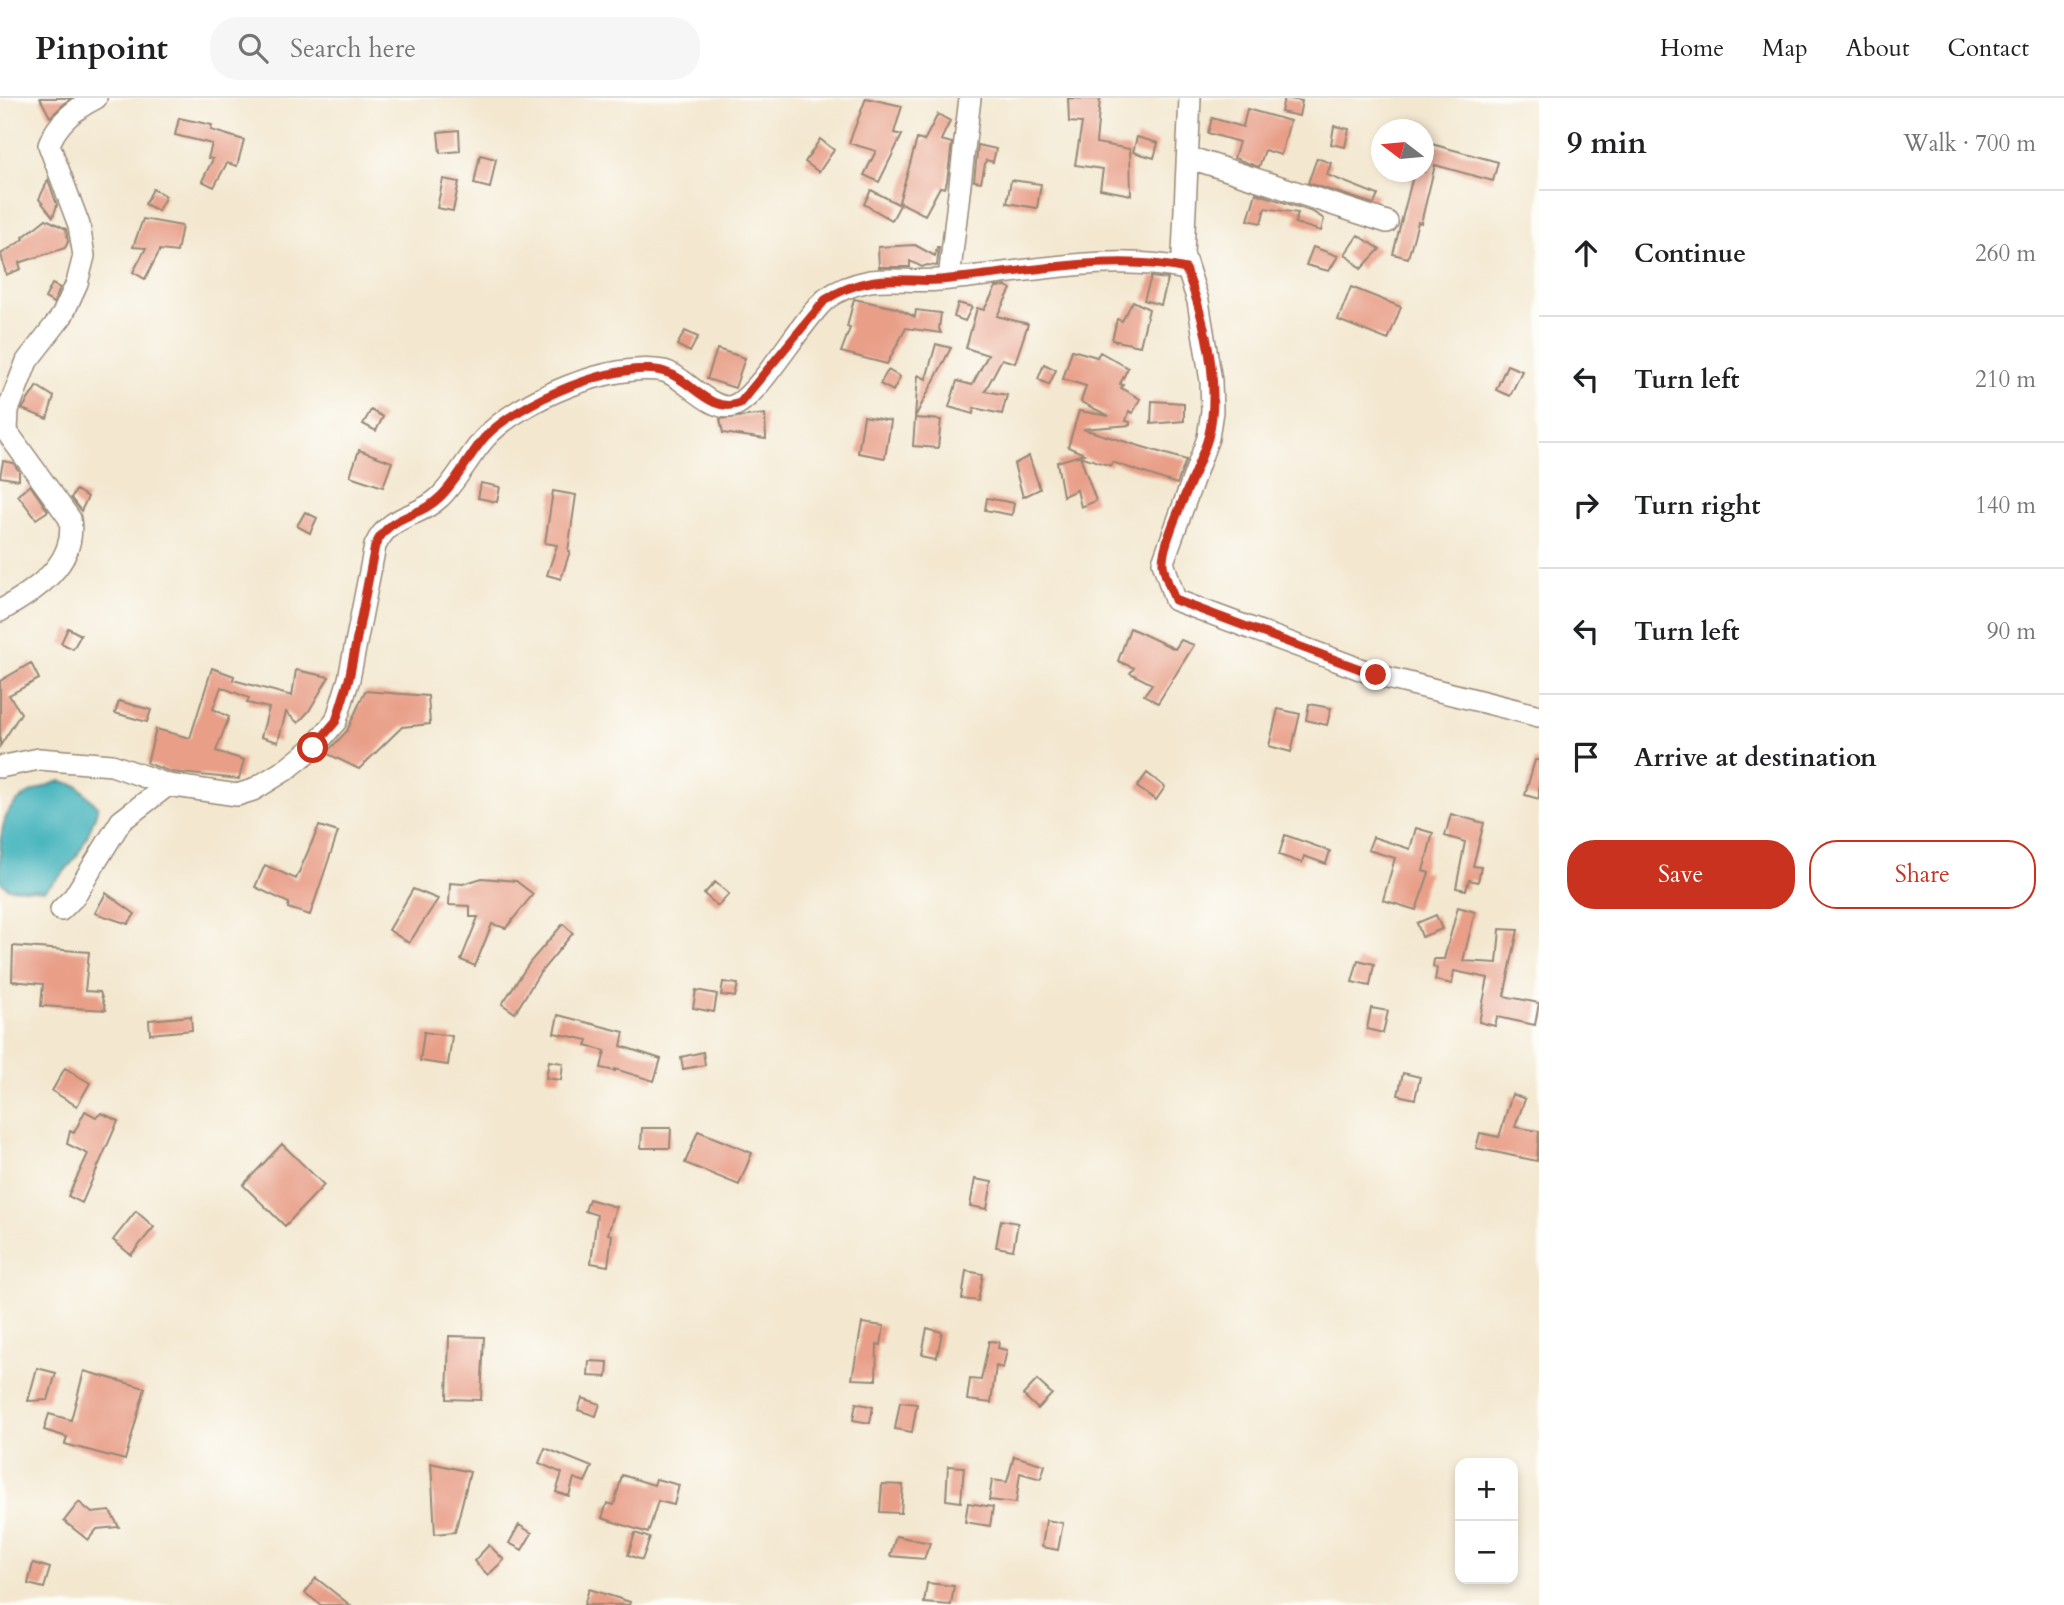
<!DOCTYPE html>
<html lang="en">
<head>
<meta charset="utf-8">
<style>
	:root { --surface:#fff; --page:#f6f6f6; --text:#202124; --muted:#757577; --line:#e0e0e0; --accent:#c8321e }
	body { margin:0; font-family:Cardo,serif; background:var(--page); color:var(--text) }
	.controls { position:absolute; right:21px; bottom:21px; display:grid; overflow:hidden; border-radius:14px; box-shadow:0 4px 10px #0003 }
	.controls button { width:63px; height:63px; display:grid; place-items:center; padding:0; border:0; border-bottom:2px solid var(--line); background:var(--surface); color:var(--text); font:35px sans-serif }
	.compass { position:absolute; left:1371px; top:21px; width:63px; height:63px; border-radius:50%; background:var(--surface); box-shadow:0 4px 10px #0003; rotate:286deg }
	.stop { position:absolute; width:21px; height:21px; margin:-16px; border:5px solid #c8321e; border-radius:50%; background:#fff }
	.stop.end { background:#c8321e; border-color:#fff; box-shadow:0 2px 7px #0008 }
	.list { margin:0; padding:0; list-style:none }
	h2 { display:flex; justify-content:space-between; align-items:center; height:91px; margin:0; padding:0 28px; font-size:30px }
	h2 small { font-size:23px; font-weight:400; color:var(--muted) }
	.list li { display:grid; grid-template-columns:46px 1fr auto; gap:21px; align-items:center; box-sizing:border-box; height:126px; padding:0 28px; border-top:2px solid var(--line) }
	.list b { display:block; font-size:26px; white-space:nowrap }
	.list em { font-size:23px; font-style:normal; color:var(--muted) }
	.actions { display:flex; gap:14px; padding:21px 28px }
	.actions a { flex:1; padding:16px 0; border:2px solid var(--accent); border-radius:28px; text-align:center; font-size:24px; color:var(--accent) }
	.actions .main { background:var(--accent); color:#fff }
	.icon { flex:none; width:38px; height:38px; fill:none; stroke:currentColor; stroke-width:2; stroke-linecap:round; stroke-linejoin:round }
	.map { position:relative; flex:none; width:1539px; height:1507px; overflow:hidden }
	header { display:flex; align-items:center; gap:42px; box-sizing:border-box; height:98px; padding:0 35px; background:var(--surface); border-bottom:2px solid var(--line) }
	header strong { font-size:33px }
	nav { display:flex; gap:38px; margin-inline-start:auto; font-size:24px }
	.search { width:490px; height:63px; background:var(--page); display:flex; align-items:center; gap:18px; box-sizing:border-box; padding:0 24px; border-radius:28px; color:var(--muted); font-size:26px }
	main { display:flex }
	aside { flex:1; background:var(--surface) }
	.map>svg:first-child { display:block }
	.water { fill:#43b3bc; stroke:#3f6e6d; stroke-width:2 }
	.building { fill:#e89e87 }
	.lines { fill:none; stroke-linecap:round; stroke-linejoin:round }
	.minor-casing { stroke:#978876; stroke-width:24 }
	.minor { stroke:#fff; stroke-width:21 }
	.route { stroke:#c8321e; stroke-width:9 }
</style>
</head>
<body>
<header>
<strong>Pinpoint</strong>
<div class="search"><svg class="icon" aria-label="search" viewBox="0 0 24 24"><circle cx="10" cy="10" r="6"/><path d="M15 15l6 6"/></svg>Search here</div>
<nav><a>Home</a><a>Map</a><a>About</a><a>Contact</a></nav>
</header>
<main>
<div class="map">
<svg width="1539" height="1507" viewBox="0 0 1539 1507">
	<rect width="100%" height="100%" fill="#fdfcf7"/>
	<filter id="ink" filterUnits="userSpaceOnUse"><feTurbulence type="fractalNoise" baseFrequency=".0143" numOctaves="2"/><feDisplacementMap in="SourceGraphic" scale="14" xChannelSelector="R" yChannelSelector="G"/><feConvolveMatrix kernelMatrix="1 2 1 2 8 2 1 2 1" color-interpolation-filters="sRGB"/></filter>
	<filter id="wash" filterUnits="userSpaceOnUse"><feTurbulence type="fractalNoise" baseFrequency=".00686" numOctaves="4" result="noise"/><feDisplacementMap in="SourceGraphic" scale="28" xChannelSelector="R" yChannelSelector="G"/><feGaussianBlur stdDeviation="1.57" result="paint"/><feColorMatrix in="noise" values="0 0 0 0 0 0 0 0 0 0 0 0 0 0 0 0 0 1.4 0 .05"/><feComposite in="paint" operator="in"/></filter>
	<g filter="url(#wash)">
		<rect width="100%" height="100%" fill="#f3e7cf"/>
		<!-- water -->
		<path class="water" d="M61,683l17,5 20,21c-12,37 -23,59 -54,83l-36,-2 -8,-7c0,-66 0,-81 61,-100z"/>
		<g id="blocks">
			<!-- building -->
			<path class="building" d="M40,0h31l-21,19z
				M866,0l36,8 -8,27 8,2 -23,47 -15,-7 12,-24 -27,-8z
				M1068,0l32,1 -4,44 34,6 1,46 -31,-6 3,-20 -28,-4 7,-42 -13,-1z
				M1284,0l18,3 -3,15 -18,-4z
				M1247,11l43,12 -9,34 -16,-5 -6,17 -25,-9 5,-16 -31,-9 4,-15 31,9z
				M938,16l12,7 -9,19 11,3 -5,38 -2,7 -5,-1 -15,28 -26,-13 18,-63 7,2z
				M179,20l33,7 -1,5 33,10 -7,26 -10,-3 -13,24 -12,-6 11,-22 -5,-1 4,-14 -37,-9z
				M1334,28l15,3 -4,18 -14,-3z
				M459,32l1,21 -20,2 -2,-21z
				M1137,39l21,6 -4,15 -21,-6z
				M820,41l14,11 -15,22 -14,-10z
				M1424,44l74,20 -5,19 -58,-16 -14,58 -3,-1 -10,36 -15,-4 21,-82h10z
				M978,47l18,4 -3,13 -7,-2 -5,22 -7,-1z
				M480,57l16,4 -6,29 -16,-4z
				M1317,60l14,5 -4,12 51,20 -4,9 -66,-21z
				M443,81l16,3 -6,29 -16,-3z
				M48,82l9,25 -4,12 -14,-18z
				M1011,82l30,4 -4,24 -30,-5z
				M153,91l13,7 -8,15 -13,-7z
				M871,92l29,15 -8,15 -28,-16z
				M1256,95l57,19 11,7 -3,12 -26,-8 3,-10 -33,-5 -4,15 -13,-3z
				M46,121l20,10 2,13 -3,6 -46,15 2,6 -15,6 -5,-21 23,-15 -1,-2z
				M143,121l39,7 -5,26 -17,-2 -15,29 -12,-7 13,-24 -13,-1z
				M1358,137l22,14 -19,20 -16,-15z
				M915,147l20,11 2,-9h2l-2,19 -10,-1 -5,2 -12,-6v6h-31l-1,-20z
				M1313,149l25,9 -9,15 -23,-6z
				M1151,179l17,2 -7,26 -17,-5z
				M52,186l8,4 -6,15 -9,-5z
				M1006,188l5,3 -14,27 31,8 -13,39 -13,-4 -17,32 22,4 -5,19 -28,-6 -1,6 -24,-7 8,-26 15,4 16,-30 -22,-7 11,-40 7,2 12,-23z
				M1351,189l50,20 -13,33 -50,-20z
				M854,201l42,9 19,9 1,-7 25,3 -2,16 2,4 -35,-5 -19,36 -46,-12 9,-24 -3,-1z
				M1133,203l16,8 -9,37 -28,-6 5,-21 5,2z
				M958,205l14,4 -7,14 -11,-4z
				M685,233l13,6 -8,15 -13,-7z
				M936,246l15,4 -36,69 3,-42 8,4z
				M717,251l28,9 -10,30 -28,-9z
				M1072,252l25,7 3,-5 28,16 -8,16 3,1 -2,3 19,11 -7,14 -4,-2 -3,10 4,1v3l-47,4 103,31 -9,24 -65,-22 -1,4 -31,-10 16,45 -15,6 -4,-17 -14,6 -6,-34 27,-8 -16,-7 11,-36 30,5 -28,-14 5,-16 -23,-7z
				M1044,266l12,6 -7,15 -11,-6z
				M1507,267l15,6 -12,25 -14,-6z
				M888,272l12,7 -7,14 -13,-7z
				M37,288l17,11 -7,22 -25,-10z
				M1152,303l32,2v18l-33,3z
				M371,312l12,7 -7,14 -13,-7z
				M765,316l1,25 -43,-6 -3,-14z
				M864,318l27,5 -6,37 -27,-5z
				M915,320l26,2 -3,28 -25,-2z
				M359,352l33,12 -9,25 -33,-11z
				M1029,358l11,33 -17,8 -9,-33z
				M3,363l10,2 6,8v9l-19,-3z
				M481,385l19,4 -3,15 -19,-4z
				M30,387l18,26 -12,8 -18,-24z
				M76,392l12,7 -7,14 -10,-13z
				M553,393l23,4 -8,56h2l-9,28 -14,-4 10,-30 -12,-2z
				M987,400l27,5 -2,12 -27,-5z
				M305,414l12,6 -7,15 -13,-7z
				M68,530l13,7 -8,14 -12,-6z
				M1130,530l45,21 6,-9 13,5 -36,58 -14,-8 8,-11 -22,-11 4,-5 -16,-7z
				M31,565l8,16 -30,16 12,18 -21,33v-65z
				M212,570l22,8 -1,4 59,16 4,-26 33,7 -20,34 -11,12 -12,-11 -8,30 -17,-5 8,-29 -22,-5 2,-5 -28,-11 -8,22 16,8 -13,34 28,9 -5,19 -68,-7 -24,-9 9,-34 34,9z
				M365,593l63,5 2,28 -28,3 -43,42 -33,-16 21,-22z
				M119,603l32,9 -4,12 -32,-9z
				M1309,606l22,4 -4,17 -21,-5z
				M1278,611l22,5 -9,38 -22,-6z
				M1535,662h4v39l-14,-4z
				M1147,675l18,14 -9,13 -19,-13z
				M1451,716l33,9 -11,43 8,1 -3,15 -9,-2 -3,10 -10,-2 9,-46 -20,-6z
				M319,728l19,6 -28,83 -22,-7 1,-5 -34,-16 10,-22 31,14z
				M1416,730l17,5 -10,38 6,2 -13,37 -33,-10 12,-42 -27,-8 5,-13 37,12z
				M1285,737l45,16 -4,13 -22,-8 -2,7 -23,-8z
				M482,780l34,3 17,13 -27,34 -14,-4 -17,42 -14,-6 17,-43h-8v-11l-21,-1 1,-22 13,1z
				M715,784l14,12 -11,12 -14,-12z
				M413,791l25,10 -29,44 -20,-13z
				M106,795l29,21 -7,10 -33,-11z
				M1458,809l17,5 -12,49 34,2 3,-34 18,1 -14,66 35,7 -4,22 -38,-8 -2,9 -16,-4 9,-44 -34,-7 -2,13 -17,-4 2,-12 -4,-1 1,-8h10z
				M1436,817l6,14 -20,8 -5,-14z
				M563,826l10,9 -34,41 -24,39 -13,-9 28,-42z
				M13,848l76,6 -4,39 15,1 6,18 -65,-4 2,-22 -31,-3z
				M1358,862l16,4 -4,22 -18,-4z
				M723,884l15,2 -3,13 -14,-2z
				M696,892l21,4 -3,18 -21,-4z
				M1371,910l17,3 -5,22 -16,-4z
				M558,917l66,17 -3,14 40,13 -7,22 -39,-12v2l-14,-3 4,-17 -19,-5 2,-6 -34,-7z
				M191,918l1,14 -42,4 -1,-14z
				M424,934l28,4 -4,29 -28,-4z
				M703,954l2,13 -22,4 -2,-12z
				M549,963l14,2 -2,17 -15,-2z
				M65,970l25,15 -13,23 -25,-15z
				M1403,975l17,4 -5,22 -17,-4z
				M1512,996l13,5 -10,28 24,4 -2,30 -61,-13 4,-15 19,4z
				M85,1013l11,6 6,-4 16,8 -36,82 -14,-7 20,-42 -21,-10 3,-13 4,2z
				M642,1030h29l-1,20h-29z
				M698,1033l54,22 -13,32 -54,-22z
				M282,1046l42,41 -39,41 -42,-41z
				M975,1081l17,3 -5,27 -17,-3z
				M589,1101l27,8 -8,27 4,1 -4,31 -17,-3 6,-48 -12,-4z
				M136,1113l18,16 -23,28 -18,-15z
				M1001,1122l17,3 -5,27 -17,-3z
				M966,1173l17,3 -5,27 -16,-2z
				M862,1225l22,3 -3,19 -4,-1 -1,36 -24,-1z
				M927,1230l15,4 -5,25 -15,-3z
				M449,1238l35,1 -3,63 -34,-1z
				M989,1243l10,1 -1,6 9,2 -4,18 -7,-2 -5,37 -24,-3 3,-21 11,1z
				M589,1263l19,1 -1,15 -19,-1z
				M37,1270l19,5 -8,27 -20,1z
				M84,1273l61,17 -20,72 -60,-16 2,-7 -23,-7 5,-16 22,6z
				M1037,1282l15,14 -14,15 -15,-14z
				M582,1300l18,6 -4,12 -18,-6z
				M900,1304l17,2 -5,28 -17,-3z
				M856,1305l17,4 -3,16 -17,-3z
				M545,1350l47,19 -7,15 -11,-4 -5,18 -13,-4 6,-19 -23,-10z
				M1014,1358l31,9 -4,14 -21,-6 -4,30 -27,-3 3,-20 15,2z
				M431,1365l39,9 -15,60 -20,2z
				M948,1368l16,1 -3,35 -15,-2z
				M622,1377l32,10 2,-6 23,6 -5,20 -16,-4 -10,32 -46,-15 5,-15 7,2z
				M882,1386l21,1 -2,28 -21,-1z
				M79,1404l13,11 18,-2 9,16 -22,2 -9,11 -24,-19z
				M968,1405l25,4 -3,19 -25,-4z
				M1046,1422l17,3 -5,27 -16,-3z
				M519,1427l13,8 -10,17 -13,-7z
				M635,1435l15,5 -8,22 -14,-5z
				M896,1438l34,7 -6,16 -34,-3z
				M489,1447l15,15 -16,15 -14,-14z
				M33,1465l17,5 -6,20 -16,-4z
				M316,1480l34,27h-29l-16,-12z
				M927,1485l27,3 -3,19 -27,-2z
				M589,1491l41,13 -1,3h-45z"/>
		</g>
	</g>
	<g filter="url(#ink)">
		<use href="#blocks" fill-opacity="0" stroke="#978876" stroke-width="2"/>
		<g class="lines">
			<defs>
				<path id="minor" d="M1190,0l-7,156 15,47 13,80 1,30 -4,27 -45,124 12,38 201,75 163,41
					M1188,59l199,65
					M949,181l21,-181
					M0,513c35,-21 77,-46 70,-92l-63,-87 1,-22 19,-49 35,-45 15,-33 7,-27 -5,-31 -30,-80c7,-21 27,-37 47,-47
					M0,669l39,-8 73,6 56,20
					M61,812l13,-13 47,-76 47,-36 69,10 16,-5 34,-21 26,-21 23,-27 13,-42 26,-133c15,-33 42,-27 65,-49 17,-17 29,-41 45,-59 34,-38 127,-77 179,-67 20,5 48,42 69,35 25,-8 69,-87 93,-107 12,-9 29,-15 44,-18 22,-3 46,1 69,-1 79,-6 169,-28 247,-11"/>
			</defs>
			<!-- minor casing -->
			<use href="#minor" class="minor-casing"/>
			<!-- minor -->
			<use href="#minor" class="minor"/>
		</g>
	</g>
	<g class="lines" filter="url(#ink)">
		<!-- route -->
		<path class="route" d="M313,650l23,-27 13,-42 26,-133c15,-33 43,-27 65,-49 18,-17 29,-42 45,-60 32,-34 134,-79 180,-65 26,7 45,43 75,31l85,-103c14,-9 28,-15 45,-18 22,-5 47,0 70,-2 77,-6 171,-28 246,-11 18,49 36,116 22,169 -8,29 -47,102 -45,126 1,12 8,25 12,36l201,75"/>
	</g>
</svg>
<div class="controls">
<button>+</button>
<button>−</button>
</div>
<svg class="compass" viewBox="-18 -18 36 36"><path d="M0-13l5 13h-10z" fill="#e53935"/><path d="M0 13l5-13h-10z" fill="#757577"/></svg>
<div class="stop" style="left:313px;top:650px"></div>
<div class="stop end" style="left:1376px;top:577px"></div>
</div>
<aside>
<h2>9 min<small>Walk · 700 m</small></h2>
<ul class="list">
<li><svg class="icon" aria-label="ahead" viewBox="0 0 24 24"><path d="M12 20V5M6 11l6-6 6 6"/></svg><div><b>Continue</b></div><em>260 m</em></li>
<li><svg class="icon" aria-label="left" viewBox="0 0 24 24"><path d="M17 20v-9H6M10 6l-5 5 5 5"/></svg><div><b>Turn left</b></div><em>210 m</em></li>
<li><svg class="icon" aria-label="right" viewBox="0 0 24 24"><path d="M7 20v-9h11M14 6l5 5-5 5"/></svg><div><b>Turn right</b></div><em>140 m</em></li>
<li><svg class="icon" aria-label="left" viewBox="0 0 24 24"><path d="M17 20v-9H6M10 6l-5 5 5 5"/></svg><div><b>Turn left</b></div><em>90 m</em></li>
<li><svg class="icon" aria-label="arrive" viewBox="0 0 24 24"><path d="M6 21V4h12l-3 4 3 4H6"/></svg><div><b>Arrive at destination</b></div></li>
</ul>
<div class="actions"><a class="main">Save</a><a>Share</a></div>
</aside>
</main>
</body>
</html>
